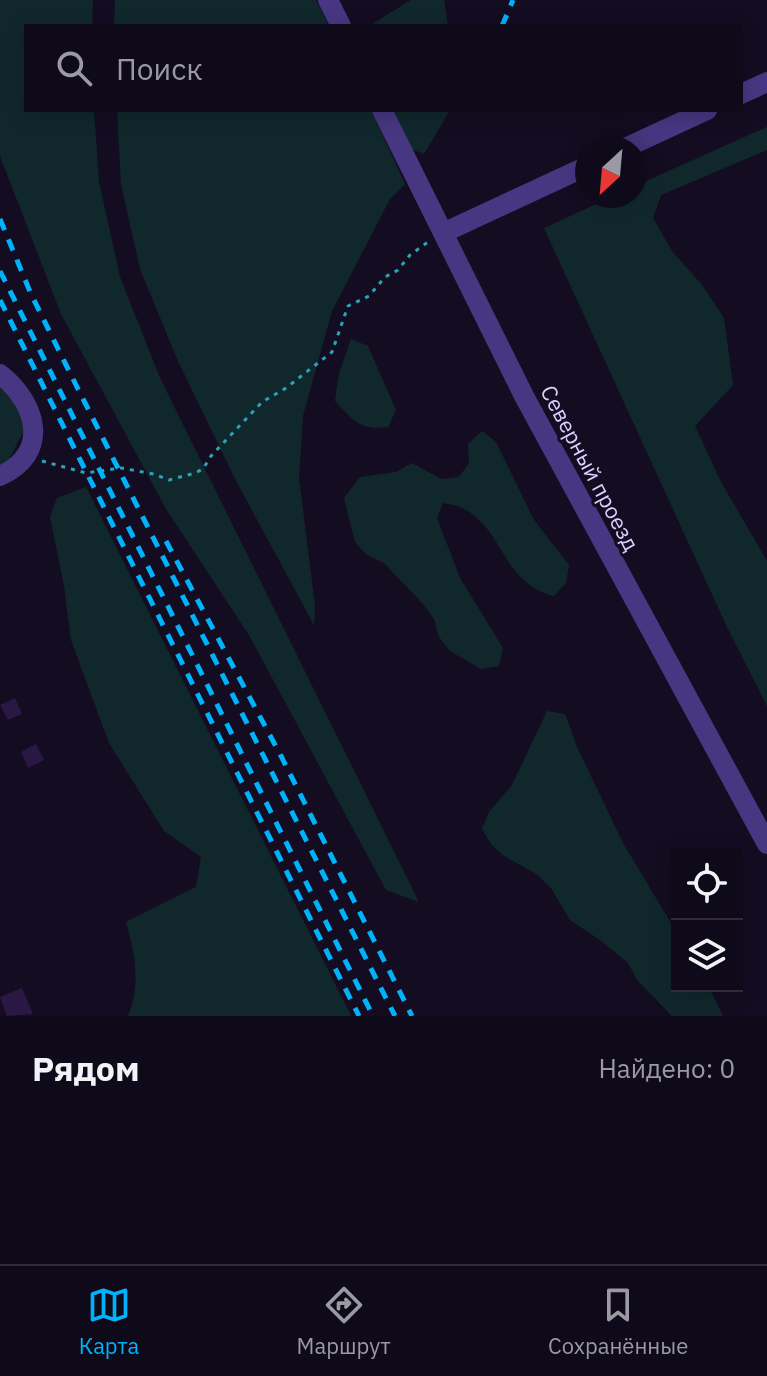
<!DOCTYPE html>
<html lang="ru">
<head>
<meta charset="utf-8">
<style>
	:root { --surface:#0f0a1a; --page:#181323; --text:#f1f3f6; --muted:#9b9aa2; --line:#2f2b39; --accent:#00b2f9 }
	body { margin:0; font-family:"IBM Plex Sans",sans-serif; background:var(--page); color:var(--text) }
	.controls { position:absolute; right:24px; bottom:24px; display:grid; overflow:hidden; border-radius:0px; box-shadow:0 4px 20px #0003 }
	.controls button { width:72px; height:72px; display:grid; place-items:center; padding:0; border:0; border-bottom:2px solid var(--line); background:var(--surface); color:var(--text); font:40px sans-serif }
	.compass { position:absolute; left:575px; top:136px; width:72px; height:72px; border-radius:50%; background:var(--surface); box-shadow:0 4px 20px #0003; rotate:206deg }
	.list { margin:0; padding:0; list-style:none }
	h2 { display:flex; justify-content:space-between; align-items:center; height:104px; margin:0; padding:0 32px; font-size:34px }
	h2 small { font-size:26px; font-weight:400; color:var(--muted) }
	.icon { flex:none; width:44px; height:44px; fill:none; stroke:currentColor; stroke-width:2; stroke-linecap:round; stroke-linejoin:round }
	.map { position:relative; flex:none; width:767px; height:1016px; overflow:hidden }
	.search { position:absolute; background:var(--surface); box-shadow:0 4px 20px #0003; left:24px; right:24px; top:24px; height:88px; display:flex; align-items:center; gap:20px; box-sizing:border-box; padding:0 28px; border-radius:0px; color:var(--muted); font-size:30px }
	.sheet { height:248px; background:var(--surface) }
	nav { display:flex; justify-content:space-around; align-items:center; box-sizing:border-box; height:112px; border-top:2px solid var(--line); background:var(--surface); font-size:22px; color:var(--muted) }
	nav a { display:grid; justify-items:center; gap:4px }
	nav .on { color:var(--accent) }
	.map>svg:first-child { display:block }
	.green { fill:#10282c }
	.building { fill:#291843 }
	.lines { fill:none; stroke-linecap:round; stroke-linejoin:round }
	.path { stroke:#2ba5b6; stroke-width:3; stroke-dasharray:4 6; stroke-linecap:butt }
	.minor { stroke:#473782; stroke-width:20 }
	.rail { stroke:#00b2f9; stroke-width:5; stroke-dasharray:12 10; stroke-linecap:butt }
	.labels { text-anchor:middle; stroke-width:6; stroke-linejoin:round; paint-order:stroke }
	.street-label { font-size:22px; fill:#dcceff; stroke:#140d22 }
</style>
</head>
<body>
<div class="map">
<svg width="767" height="1016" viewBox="0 0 767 1016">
	<rect width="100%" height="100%" fill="#140d22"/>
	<!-- green -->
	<path class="green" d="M0,0h93l-1,26h-66v84h68l5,72 21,95 40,101 259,524 -33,-12 -137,-255 -83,-126 -105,-195 -61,-158z
		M115,0h201l13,26h-215z
		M411,0h33l4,26h-79z
		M117,110h254l34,74 -15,15 -58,112 -29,105 -4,62 16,128 -1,19 -80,-148 -56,-116 -38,-92 -19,-85z
		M394,110h56l-26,44 -13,-5z
		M767,127v23l-106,45 -8,23 19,33 30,34 22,33 9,67 -38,41 26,56 46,79v145l-40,-79 -183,-399 70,-32h21v-10z
		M351,339l17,7 28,64 -8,17c-28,4 -35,-7 -53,-26l4,-28z
		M0,385l6,5 22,33 -22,42 -6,3z
		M482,431l14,11 38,78 35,45 -3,18 -12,13c-59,-14 -50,-86 -111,-93l-6,15 23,60 43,70 -4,18 -18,3 -31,-18 -11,-14 -5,-18 -11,-15 -39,-41 -17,-8 -12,-13 -11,-44 16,-21 36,-5 16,-9 29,16 18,-2 10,-14 -1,-19z
		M86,487l265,529h-223c13,-31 7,-62 -2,-94l70,-35 5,-30 -37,-26 -55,-88 -38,-103 -7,-54 -14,-69 7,-19z
		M547,711l18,3 12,33 46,96 54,90v53h31l15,30h-51l-35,-36 -9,-17 -28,-23 -30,-20 -19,-32 -13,-13 -34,-19 -13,-12 -9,-15 7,-17 23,-27z"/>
	<!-- building -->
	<path class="building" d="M15,698l7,16 -14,6 -8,-15z
		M36,744l8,16 -16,8 -7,-16z
		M22,988l11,26 -26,2 -7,-19z"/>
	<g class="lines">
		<!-- path -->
		<path class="path" d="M42,461l44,12 35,-5 33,6 15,6 26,-7 8,-4 8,-13 51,-54 24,-14 46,-36 16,-46 21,-10 16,-19 13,-7 12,-15 18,-13"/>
		<!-- minor -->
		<path class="minor" d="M328,0l13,26
			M741,94l26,-12
			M382,110l142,286 243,448
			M625,148l82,-38
			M443,233l144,-67
			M0,374c37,29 51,79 0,102"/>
		<!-- rail -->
		<path class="rail" d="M502,26l11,-26
			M0,219l31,75 46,93 318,629
			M0,271l373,745
			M0,300l359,716
			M166,541l115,215 131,260"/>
	</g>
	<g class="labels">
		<!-- street labels -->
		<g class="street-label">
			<text transform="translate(590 468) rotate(62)" y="8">Северный проезд</text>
		</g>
	</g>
</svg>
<div class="controls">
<button><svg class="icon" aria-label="locate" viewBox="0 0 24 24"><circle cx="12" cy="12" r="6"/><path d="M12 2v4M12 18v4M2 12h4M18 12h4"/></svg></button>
<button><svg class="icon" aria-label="layers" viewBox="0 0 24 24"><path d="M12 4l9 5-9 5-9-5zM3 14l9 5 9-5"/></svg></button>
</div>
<svg class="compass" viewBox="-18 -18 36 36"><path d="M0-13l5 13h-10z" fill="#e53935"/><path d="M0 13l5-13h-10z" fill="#9b9aa2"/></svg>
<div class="search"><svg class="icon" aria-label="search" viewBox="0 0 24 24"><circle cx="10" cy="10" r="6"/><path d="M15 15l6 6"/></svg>Поиск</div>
</div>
<section class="sheet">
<h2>Рядом<small>Найдено: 0</small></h2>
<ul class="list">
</ul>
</section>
<nav>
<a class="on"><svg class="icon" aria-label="map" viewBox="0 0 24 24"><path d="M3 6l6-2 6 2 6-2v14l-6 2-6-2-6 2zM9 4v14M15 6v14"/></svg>Карта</a>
<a><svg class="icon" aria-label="directions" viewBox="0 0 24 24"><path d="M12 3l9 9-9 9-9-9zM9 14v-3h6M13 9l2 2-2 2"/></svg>Маршрут</a>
<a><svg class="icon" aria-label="saved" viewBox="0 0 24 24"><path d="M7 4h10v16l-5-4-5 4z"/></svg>Сохранённые</a>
</nav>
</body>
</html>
